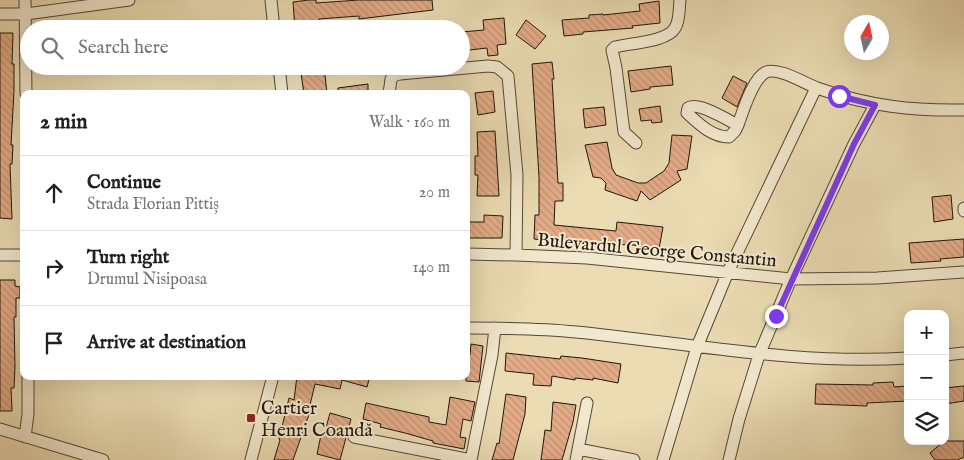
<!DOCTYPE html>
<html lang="en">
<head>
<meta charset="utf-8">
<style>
	:root { --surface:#fff; --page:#f2f2f2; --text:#202124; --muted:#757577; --line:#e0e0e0 }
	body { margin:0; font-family:"IM FELL English",serif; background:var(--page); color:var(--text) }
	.controls { position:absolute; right:15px; bottom:15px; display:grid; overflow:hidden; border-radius:10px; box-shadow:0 5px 20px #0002 }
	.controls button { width:45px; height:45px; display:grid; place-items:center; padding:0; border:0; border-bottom:1px solid var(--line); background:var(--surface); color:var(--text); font:25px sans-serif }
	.compass { position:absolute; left:844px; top:15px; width:45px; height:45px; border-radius:50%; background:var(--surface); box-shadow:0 5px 20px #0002; rotate:9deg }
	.stop { position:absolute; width:15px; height:15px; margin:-11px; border:4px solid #7c3aed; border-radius:50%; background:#fff }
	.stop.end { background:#7c3aed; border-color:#fff; box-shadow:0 1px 5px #0008 }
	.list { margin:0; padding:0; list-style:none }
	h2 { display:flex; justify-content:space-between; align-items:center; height:65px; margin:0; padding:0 20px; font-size:21px }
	h2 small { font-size:16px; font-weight:400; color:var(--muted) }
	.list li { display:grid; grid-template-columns:32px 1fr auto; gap:15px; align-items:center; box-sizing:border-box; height:75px; padding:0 20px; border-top:1px solid var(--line) }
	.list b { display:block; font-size:19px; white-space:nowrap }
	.list p { margin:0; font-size:16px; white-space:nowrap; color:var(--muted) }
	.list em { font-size:16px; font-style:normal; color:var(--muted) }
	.icon { flex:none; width:28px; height:28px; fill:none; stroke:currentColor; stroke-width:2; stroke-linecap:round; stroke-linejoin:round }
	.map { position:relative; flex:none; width:964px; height:460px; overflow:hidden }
	.search { position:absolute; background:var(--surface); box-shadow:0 5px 20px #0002; left:20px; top:20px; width:450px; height:55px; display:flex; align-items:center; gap:12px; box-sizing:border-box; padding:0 18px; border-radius:28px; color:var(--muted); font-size:19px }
	.panel { position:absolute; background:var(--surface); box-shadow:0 5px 20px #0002; left:20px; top:90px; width:450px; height:290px; border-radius:10px }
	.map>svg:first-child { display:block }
	.building { fill:url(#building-back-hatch); stroke:#20150c }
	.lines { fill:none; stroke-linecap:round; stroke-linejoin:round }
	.minor-casing { stroke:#534736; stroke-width:13 }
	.minor { stroke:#f2e8ce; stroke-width:11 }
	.route { stroke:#7c3aed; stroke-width:6 }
	.poi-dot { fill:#8f2418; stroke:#f2e8ce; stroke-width:2 }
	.labels { text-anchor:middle; stroke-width:4; stroke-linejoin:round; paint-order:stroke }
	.street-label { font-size:19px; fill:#20150c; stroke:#f2e8ce }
	.poi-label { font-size:19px; fill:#20150c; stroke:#f2e8ce; text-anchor:start }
</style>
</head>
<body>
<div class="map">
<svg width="964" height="460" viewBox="0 0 964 460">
	<defs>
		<pattern id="building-back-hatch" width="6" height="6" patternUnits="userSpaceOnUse" patternTransform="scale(1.25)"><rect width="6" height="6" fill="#e3ab87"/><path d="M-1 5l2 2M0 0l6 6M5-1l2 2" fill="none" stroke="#c29273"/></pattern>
	</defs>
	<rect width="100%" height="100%" fill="#ebdcb3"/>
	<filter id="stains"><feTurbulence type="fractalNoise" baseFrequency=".004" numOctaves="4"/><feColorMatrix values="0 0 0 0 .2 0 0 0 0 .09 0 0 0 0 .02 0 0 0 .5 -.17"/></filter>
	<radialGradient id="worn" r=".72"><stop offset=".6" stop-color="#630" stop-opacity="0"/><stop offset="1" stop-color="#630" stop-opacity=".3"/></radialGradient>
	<!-- building -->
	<path class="building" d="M309,0h7v3l43,-3h73l1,10 -74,9v-3l-40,3 1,10h-25l-2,-27z
		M659,1l1,22 -28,3 1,2 -50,4v2l-19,2 -2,-16 27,-2v-3l14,-1v1l37,-4 -1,-7z
		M504,18l2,26 -9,1 1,10 -10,1 -1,-8 -26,3v-19l23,-2 -1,-10z
		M526,20l20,16 -11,13 -19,-14z
		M0,33h13l-1,31h2v27l-3,54h2l-1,19h-2l2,55 -12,-1z
		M552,62l2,17h-2l6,104h5v18h-8l-1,24 62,6 1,-9 46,5 -4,22 -26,-4 -26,-1 -54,-5v2l-19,-2 1,-24h4v-38l-7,-113z
		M300,66h24l3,28h-23z
		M671,66l2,19 -23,2v2l-19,3 -3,-21z
		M733,76l14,7 -10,24 -15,-9z
		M368,84v10h-30v-6z
		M493,91l2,21 -17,3 -3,-22z
		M660,106l2,16 -10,1 -1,-3 -10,1 -2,-12z
		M604,107l2,18 -21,3 -2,-19z
		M495,131l4,65h-22l1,-21h-3v-19h3l-1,-24z
		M672,135l20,1 -5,33 -10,2 4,9 -31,20 -9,-9 -4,10 -32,-11 1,-7 -5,-5 -8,-1 -8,-32 22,-3 5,26 4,7 22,8h8l18,-12 5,-8z
		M951,195l2,24 -19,3 -2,-25z
		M484,215l19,1 -1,22h-36v-16h18z
		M964,239v18l-24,2 1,2 -30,2 -2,-20z
		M0,280h15v6l5,1v11h-4v19h-2l1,50 -1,21h-3l1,23h-12z
		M471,344l12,2 -4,36 -13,-1v-26h4z
		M506,353l54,6 1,-3 21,2 39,6 -3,19 -25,-5v2l-18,-2v2l-23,-4 -1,10 -18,-1 1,-11 -29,-3z
		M297,376h73l-3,11 -25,-7 -2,9 -25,-5 -5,21 2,1 -19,54h-19l6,-20 -1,-1 10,-41 5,2z
		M893,382l1,5 14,-1v15l-41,2v3l-52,-2 1,-20 57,1v-2z
		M964,386v15l-19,3v-16z
		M506,394l20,3 -1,17 -12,46h-21l5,-17 2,1z
		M450,397l25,5 -4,19 -8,-2 -3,18 6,1 -2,11 -31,-6v-2l-28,-8 -25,-6 1,-3 -18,-5 3,-16 63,14v5l17,3z
		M553,402l23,3 -3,17 -11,38h-21l4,-30 6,1z
		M330,413l21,6 -11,41 -23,-6 4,-19h3z
		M944,441h20v16l-7,3h-22l-5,-7z"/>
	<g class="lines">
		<defs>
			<path id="minor" d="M25,0l1,94
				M271,0l3,29
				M0,14h26l103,-14
				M279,66l3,28
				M389,94l2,-15 4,-4 5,-1 88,-8 9,1 11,9 9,99 -1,80
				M738,125c-11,-5 -40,-24 -50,-17l-1,5c12,11 25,24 42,24l6,-6 3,-6c5,-14 15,-47 28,-53 14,-5 41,13 54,17 49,17 93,22 144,21
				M636,143l-12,-11 -8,-64 -4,-18 3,-3c15,-4 52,-5 60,-19 5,-8 4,-19 5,-28
				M964,208v3
				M466,254l50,1 71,3 204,21 86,-1 87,-6
				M0,255h24
				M466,328c37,0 73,0 110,4 111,11 220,33 332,26
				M945,355l19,-2
				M0,429l103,31
				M25,437l3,-23v-38
				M354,437l117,23
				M578,449l56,11
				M251,460l22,-84
				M471,460l21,-105 3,-27
				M576,460l11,-57
				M663,460l34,-113 31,-75 88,-184
				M729,460l10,-41 20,-64 32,-76 63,-135 21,-39"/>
		</defs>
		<!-- minor casing -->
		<use href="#minor" class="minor-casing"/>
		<!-- minor -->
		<use href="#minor" class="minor"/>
	</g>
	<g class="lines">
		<!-- route -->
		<path class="route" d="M776,316l78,-172 21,-39 -36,-9"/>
	</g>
	<!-- markers -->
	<rect class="poi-dot" x="246" y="413" width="10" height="10" rx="2.5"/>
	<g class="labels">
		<!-- street labels -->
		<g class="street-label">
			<text transform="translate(657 249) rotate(5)" y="7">Bulevardul George Constantin</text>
		</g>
		<!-- poi labels -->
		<g class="poi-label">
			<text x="261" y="414">Cartier<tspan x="261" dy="22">Henri Coandă</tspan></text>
		</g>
	</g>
	<rect width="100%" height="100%" filter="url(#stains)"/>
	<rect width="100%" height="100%" fill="url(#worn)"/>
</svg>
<div class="controls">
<button>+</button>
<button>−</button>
<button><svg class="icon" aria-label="layers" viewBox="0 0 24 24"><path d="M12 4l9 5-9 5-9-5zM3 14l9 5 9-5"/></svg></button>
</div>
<svg class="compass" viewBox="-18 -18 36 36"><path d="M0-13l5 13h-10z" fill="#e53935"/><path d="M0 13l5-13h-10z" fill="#757577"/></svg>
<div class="stop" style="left:839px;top:96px"></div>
<div class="stop end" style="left:776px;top:316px"></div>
<div class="search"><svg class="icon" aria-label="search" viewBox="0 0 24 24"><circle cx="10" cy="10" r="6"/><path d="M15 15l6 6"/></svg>Search here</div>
<section class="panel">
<h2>2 min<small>Walk · 160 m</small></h2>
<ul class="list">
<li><svg class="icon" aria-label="ahead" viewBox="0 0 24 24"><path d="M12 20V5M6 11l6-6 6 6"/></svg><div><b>Continue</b><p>Strada Florian Pittiș</p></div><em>20 m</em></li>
<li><svg class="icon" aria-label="right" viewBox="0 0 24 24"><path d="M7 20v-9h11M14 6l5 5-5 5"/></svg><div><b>Turn right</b><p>Drumul Nisipoasa</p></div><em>140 m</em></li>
<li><svg class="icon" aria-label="arrive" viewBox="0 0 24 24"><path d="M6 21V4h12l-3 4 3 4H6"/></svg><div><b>Arrive at destination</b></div></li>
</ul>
</section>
</div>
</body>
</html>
